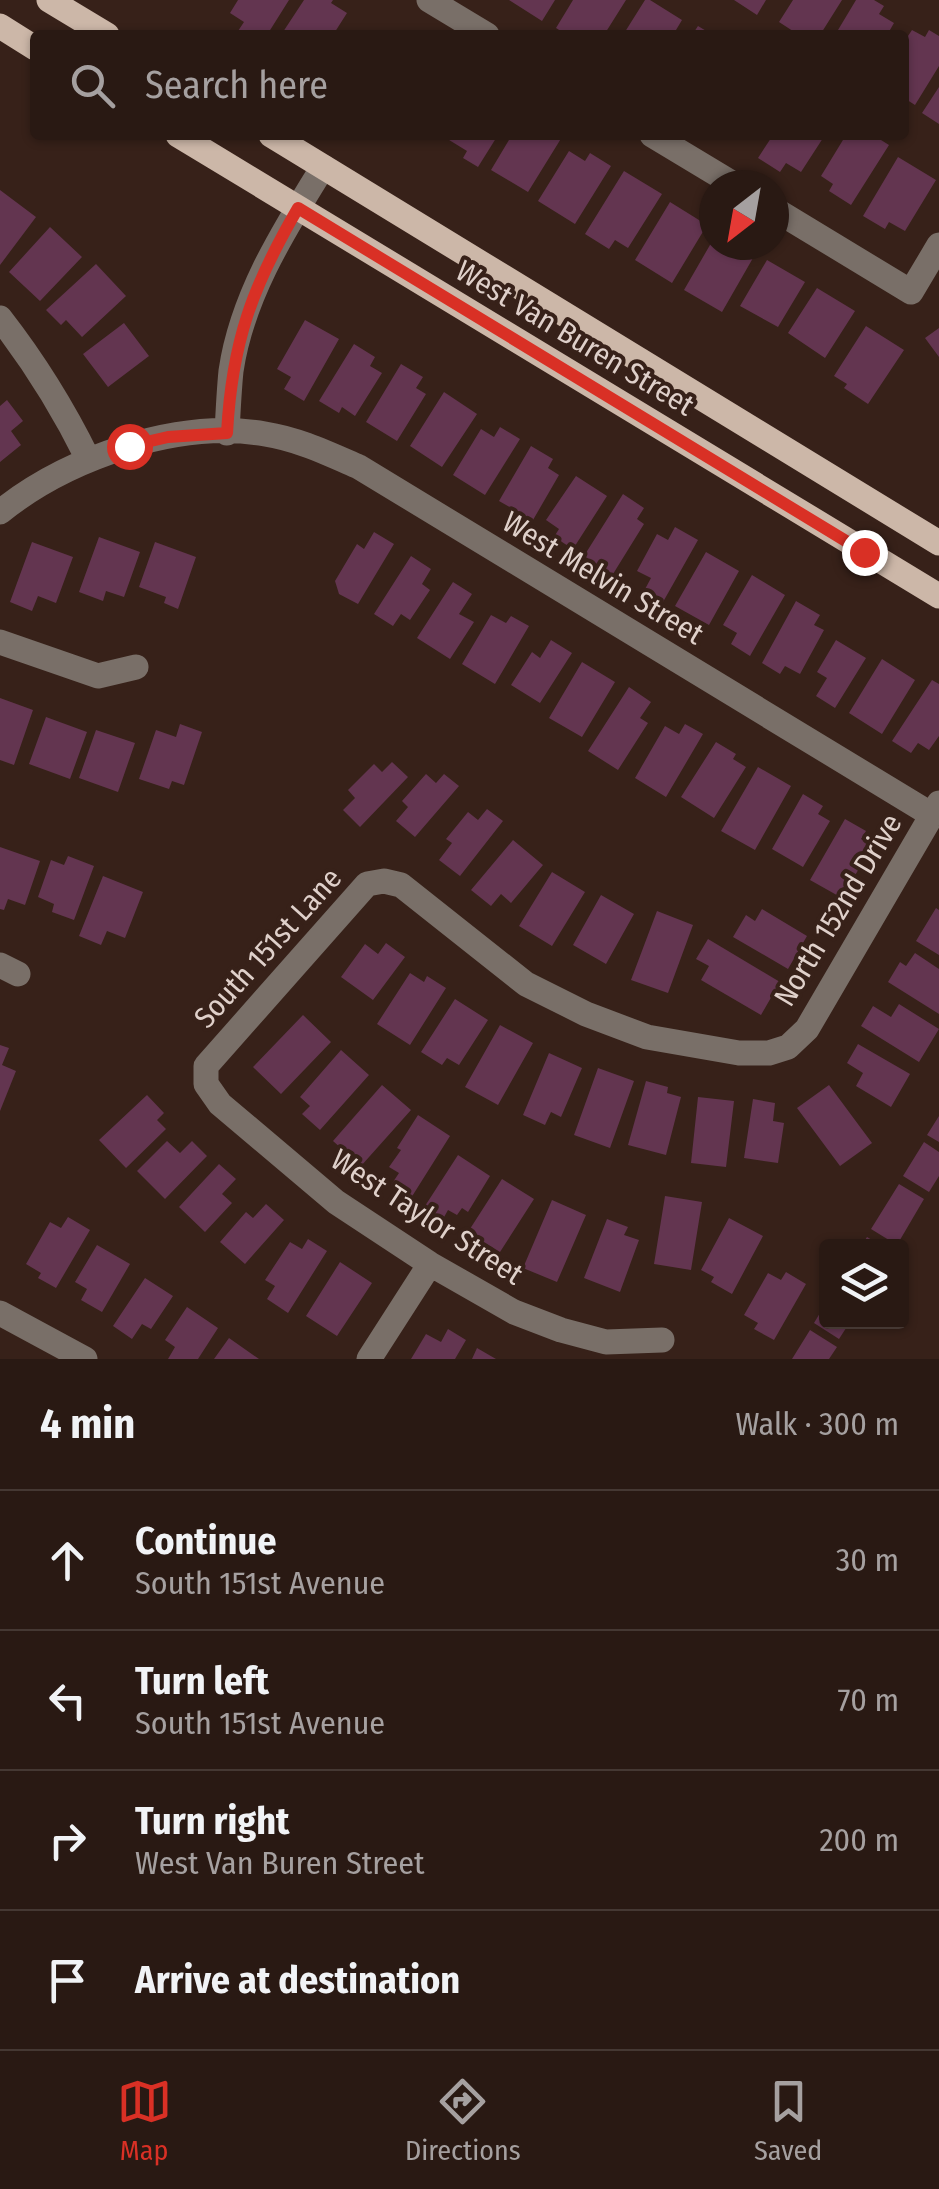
<!DOCTYPE html>
<html lang="en">
<head>
<meta charset="utf-8">
<style>
	:root { --surface:#291913; --page:#352621; --text:#f1f3f6; --muted:#a5a0a0; --line:#453833; --accent:#d93025 }
	body { margin:0; font-family:"Fira Sans Condensed",sans-serif; background:var(--page); color:var(--text) }
	.controls { position:absolute; right:30px; bottom:30px; display:grid; overflow:hidden; border-radius:10px; box-shadow:0 2px 8px #0004 }
	.controls button { width:90px; height:90px; display:grid; place-items:center; padding:0; border:0; border-bottom:2px solid var(--line); background:var(--surface); color:var(--text); font:50px sans-serif }
	.compass { position:absolute; left:699px; top:170px; width:90px; height:90px; border-radius:50%; background:var(--surface); box-shadow:0 2px 8px #0004; rotate:211deg }
	.stop { position:absolute; width:30px; height:30px; margin:-22px; border:8px solid #d93025; border-radius:50%; background:#fff }
	.stop.end { background:#d93025; border-color:#fff; box-shadow:0 2px 10px #0008 }
	.list { margin:0; padding:0; list-style:none }
	h2 { display:flex; justify-content:space-between; align-items:center; height:130px; margin:0; padding:0 40px; font-size:42px }
	h2 small { font-size:32px; font-weight:400; color:var(--muted) }
	.list li { display:grid; grid-template-columns:65px 1fr auto; gap:30px; align-items:center; box-sizing:border-box; height:140px; padding:0 40px; border-top:2px solid var(--line) }
	.list b { display:block; font-size:38px; white-space:nowrap }
	.list p { margin:0; font-size:32px; white-space:nowrap; color:var(--muted) }
	.list em { font-size:32px; font-style:normal; color:var(--muted) }
	.icon { flex:none; width:55px; height:55px; fill:none; stroke:currentColor; stroke-width:2; stroke-linecap:round; stroke-linejoin:round }
	.map { position:relative; flex:none; width:939px; height:1359px; overflow:hidden }
	.search { position:absolute; background:var(--surface); box-shadow:0 2px 8px #0004; left:30px; right:30px; top:30px; height:110px; display:flex; align-items:center; gap:25px; box-sizing:border-box; padding:0 35px; border-radius:10px; color:var(--muted); font-size:38px }
	.sheet { height:690px; background:var(--surface) }
	nav { display:flex; justify-content:space-around; align-items:center; box-sizing:border-box; height:140px; border-top:2px solid var(--line); background:var(--surface); font-size:28px; color:var(--muted) }
	nav a { display:grid; justify-items:center; gap:5px }
	nav .on { color:var(--accent) }
	.map>svg:first-child { display:block }
	.building { fill:#633550 }
	.lines { fill:none; stroke-linecap:round; stroke-linejoin:round }
	.minor { stroke:#796f68; stroke-width:25 }
	.major { stroke:#ccb7a8; stroke-width:25 }
	.route { stroke:#d93025; stroke-width:12 }
	.labels { text-anchor:middle; stroke-width:8; stroke-linejoin:round; paint-order:stroke }
	.street-label { font-size:30px; fill:#dfd0ca; stroke:#372119 }
</style>
</head>
<body>
<div class="map">
<svg width="939" height="1359" viewBox="0 0 939 1359">
	<rect width="100%" height="100%" fill="#372119"/>
	<!-- building -->
	<path class="building" d="M238,0h51l-22,35h-23l-6,-4 6,-9 -14,-9z
		M304,0h29l-2,3 16,10 -14,22h-52z
		M509,0h46l-13,21z
		M573,0h53l-22,35 -21,-3 -2,3h-14l-11,-7z
		M645,0h5l32,20 -9,15h-50z
		M734,0h32l-9,15z
		M793,0h49l-22,35h-21l-20,-13z
		M856,0h18l10,6 -5,8 15,9 -7,12h-52z
		M698,26l15,9h-21z
		M912,30l13,7 4,-7 10,6v30l-24,39 -11,-7v-56z
		M939,87v37l-17,-11z
		M441,135h57l-20,32 -15,-9 4,-7z
		M512,135l50,2 -34,55 -37,-22z
		M773,135h52l-24,37 -15,-9 -6,9 -22,-14z
		M846,135h27l16,10 -38,60 -22,-14 4,-7 -12,-8z
		M569,151l16,10 5,-8 21,13 -36,58 -37,-23z
		M898,157l38,23 -31,51 -16,-9 -4,7 -22,-13z
		M624,171l38,23 -34,54 -13,-8 -6,9 -24,-15z
		M0,190l36,27 -36,48z
		M670,202l37,23 -35,58 -37,-23z
		M50,227l32,30 -42,44 -31,-29z
		M714,238v7h25l-2,3 16,10 -31,54 -38,-22z
		M767,260l38,22 -27,45 -38,-21z
		M96,264l30,32 -44,41 -16,-17 -5,5 -15,-15z
		M817,288l38,23 -30,47 -37,-25z
		M305,320l34,19 -35,62 -20,-12 7,-12 -14,-8z
		M124,323l25,33 -41,31 -25,-33z
		M866,326l38,24 -36,54 -24,-16 3,-4 -13,-8z
		M939,328v29l-14,-19z
		M354,344l21,13 -5,9 12,7 -27,43 -13,-9 -3,6 -20,-12z
		M401,364l22,13 -7,11 10,6 -29,47 -31,-19z
		M444,392l33,22 -35,53 -32,-21z
		M7,400l16,21 -12,10 10,14 -21,17v-56z
		M500,427l20,12 -35,56 -32,-20 28,-46 13,8z
		M531,446l22,13 -5,9 11,7 -26,45 -34,-19z
		M576,476l31,20 -34,53 -19,-12 5,-8 -13,-9z
		M623,494l21,14 -7,11 7,5 -31,50 -29,-18z
		M675,527l23,13 -35,62 -19,-11 7,-13 -14,-7 20,-37 11,6z
		M374,532l20,12 -36,60 -19,-10 -4,-13 22,-37 7,5z
		M99,537l41,15 -16,45 -18,-6 -3,10 -24,-9z
		M32,542l41,15 -17,46 -18,-7 -6,15 -22,-9z
		M155,542l41,15 -18,52 -14,-6 2,-6 -27,-10z
		M706,552l33,19 -30,54 -34,-19z
		M411,556l20,13 -9,15 8,6 -20,30 -9,-6 -8,12 -19,-12z
		M752,575l33,20 -35,61 -19,-12 6,-11 -14,-8z
		M453,582l19,12 -13,20 15,8 -24,37 -33,-21z
		M796,601l24,14 -6,10 10,5 -24,44 -15,-8 -5,8 -18,-11z
		M491,615l15,8 5,-7 18,10 -34,58 -33,-20z
		M551,640l21,13 -32,50 -29,-18 21,-33 8,6z
		M836,640l30,18 -31,50 -19,-12 11,-18 -10,-6z
		M882,659l33,21 -33,54 -33,-21z
		M582,662l33,20 -33,55 -33,-19z
		M932,680l7,4v52l-10,14 -11,-7 -7,10 -19,-12z
		M629,687l22,15 -11,16 8,5 -30,47 -30,-19z
		M0,698l33,12 -19,55 -14,-5z
		M46,717l41,15 -17,47 -41,-15z
		M180,724l22,8 -18,53 -12,-4 -3,8 -30,-10 17,-49 20,7z
		M685,724l18,10 -37,63 -31,-19 30,-52 14,8z
		M96,730l39,13 -17,49 -39,-14z
		M716,742l20,12 -3,5 13,8 -32,51 -33,-21z
		M392,762l16,15 -48,50 -17,-17 12,-12 -7,-8 26,-26 8,8z
		M758,767l33,19 -36,64 -34,-19z
		M426,774l10,9 8,-9 15,12 -44,51 -19,-16 12,-14 -6,-6z
		M803,794l20,12 -5,8 12,7 -27,46 -31,-18z
		M487,809l16,12 -43,55 -21,-16 13,-17 -6,-4 22,-27 10,8z
		M845,819l21,12 -5,8 11,7 -30,52 -32,-18z
		M513,840l30,25 -32,38 -10,-9 -10,12 -20,-16z
		M0,847l40,14 -15,44 -17,-6 -4,11 -4,-1z
		M68,856l26,10 -20,54 -22,-8 2,-8 -16,-7 13,-37 13,5z
		M552,872l33,20 -33,54 -33,-20z
		M103,876l40,16 -18,46 -18,-7 -6,14 -22,-9z
		M601,895l33,19 -28,50 -33,-19z
		M936,908l3,2v45l-23,-14z
		M762,909l45,27 -19,33 -55,-32 13,-22 9,6z
		M657,911l36,14 -25,68 -37,-13z
		M708,939l72,43 -19,33 -60,-35 8,-14 -13,-7z
		M386,943l19,14 -32,43 -32,-23 24,-33 13,10z
		M915,953l24,16v45l-51,-32 12,-20 6,4z
		M410,973l14,9 3,-6 19,12 -36,57 -33,-21z
		M455,999l33,21 -29,45 -12,-7 -5,7 -21,-13z
		M899,1004l40,25 -20,33 -58,-36 12,-20 18,11z
		M303,1015l28,27 -50,52 -28,-27z
		M500,1025l33,18 -35,62 -33,-18z
		M858,1044l52,30 -19,33 -35,-21 7,-13 -16,-10z
		M0,1045l9,3 -7,17 14,6 -16,40z
		M341,1050l28,25 -49,55 -18,-16 8,-8 -10,-9z
		M549,1053l33,15 -21,49 -10,-5 -6,13 -22,-10z
		M598,1068l36,13 -24,67 -36,-13z
		M646,1081l22,6 -1,6 14,4 -15,58 -38,-10z
		M382,1085l29,25 -50,56 -28,-25z
		M829,1085l43,58 -32,23 -43,-58z
		M147,1095l17,18 -7,7 9,9 -40,39 -27,-28z
		M698,1097l36,4 -8,66 -35,-4z
		M753,1099l22,4 -2,18 11,2 -6,40 -34,-5z
		M418,1115l32,21 -39,62 -20,-13 8,-12 -10,-6 12,-17 -4,-2z
		M939,1116v26l-12,-7z
		M167,1141l13,12 12,-12 15,15 -42,43 -28,-28z
		M924,1142l15,10v24l-10,16 -26,-16z
		M458,1155l32,21 -22,36 -6,-4 -5,7 -9,-5 -5,9 -18,-13z
		M219,1164l17,15 -14,15 10,9 -27,29 -26,-25z
		M502,1179l32,20 -34,53 -32,-20z
		M899,1184l25,15 -27,46 -26,-16z
		M665,1196l37,6 -11,68 -37,-6z
		M552,1200l34,15 -29,67 -34,-14z
		M266,1204l18,16 -39,44 -25,-22 26,-30 7,6z
		M68,1217l22,13 -34,58 -18,-10 3,-5 -15,-9 24,-42 11,6z
		M729,1218l34,18 -31,58 -21,-12 3,-5 -13,-7z
		M607,1219l21,8 -4,8 15,5 -19,52 -36,-14z
		M867,1237l15,9h-21z
		M308,1239l19,12 -39,62 -21,-14 8,-13 -10,-6 25,-38 12,7z
		M97,1245l33,19 -28,48 -21,-12 6,-11 -12,-7z
		M340,1262l32,21 -35,53 -31,-20z
		M786,1272l20,12 -32,56 -20,-11 4,-6 -14,-8 24,-42 13,7z
		M145,1278l28,18 -22,33 -9,-5 -10,15 -19,-13z
		M826,1303v19h24l-11,17 -25,-16z
		M187,1307l31,21 -20,31h-30l7,-12 -10,-7z
		M448,1329l18,11 -11,19h-44l15,-25 15,8z
		M810,1330l27,17 -8,12h-37z
		M229,1338l30,21h-45z
		M477,1348l19,11h-24z"/>
	<g class="lines">
		<!-- minor -->
		<path class="minor" d="M429,0l58,35
			M652,135l83,50
			M774,209l137,83 28,-47
			M0,318c35,45 63,90 88,141
			M227,433c1,-21 2,-42 4,-62 11,-75 53,-141 92,-204
			M0,512c67,-54 178,-93 265,-78 33,5 64,20 94,33l573,348
			M0,642l98,34 38,-9
			M0,965l18,9
			M0,1313l85,46
			M662,1340l-56,2 -45,-12 -47,-18 -84,-48 -94,-62 -116,-98 -14,-20v-18l161,-182 17,-3 17,4 125,99 60,30 61,23 92,16h30l19,-6 19,-18 132,-226
			M369,1359l61,-95"/>
		<!-- major -->
		<path class="major" d="M49,0l58,35
			M0,26l35,22
			M178,135l761,461
			M271,135l668,408"/>
	</g>
	<g class="lines">
		<!-- route -->
		<path class="route" d="M129,446l39,-9 59,-4c5,-91 25,-146 71,-225l566,344"/>
	</g>
	<g class="labels">
		<!-- street labels -->
		<g class="street-label">
			<text transform="translate(575 338) rotate(31)" y="10">West Van Buren Street</text>
			<text transform="translate(603 578) rotate(31)" y="10">West Melvin Street</text>
			<text transform="translate(838 910) rotate(-59)" y="10">North 152nd Drive</text>
			<text transform="translate(268 948) rotate(-48)" y="10">South 151st Lane</text>
			<text transform="translate(427 1217) rotate(33)" y="10">West Taylor Street</text>
		</g>
	</g>
</svg>
<div class="controls">
<button><svg class="icon" aria-label="layers" viewBox="0 0 24 24"><path d="M12 4l9 5-9 5-9-5zM3 14l9 5 9-5"/></svg></button>
</div>
<svg class="compass" viewBox="-18 -18 36 36"><path d="M0-13l5 13h-10z" fill="#e53935"/><path d="M0 13l5-13h-10z" fill="#a5a0a0"/></svg>
<div class="stop" style="left:129px;top:446px"></div>
<div class="stop end" style="left:864px;top:552px"></div>
<div class="search"><svg class="icon" aria-label="search" viewBox="0 0 24 24"><circle cx="10" cy="10" r="6"/><path d="M15 15l6 6"/></svg>Search here</div>
</div>
<section class="sheet">
<h2>4 min<small>Walk · 300 m</small></h2>
<ul class="list">
<li><svg class="icon" aria-label="ahead" viewBox="0 0 24 24"><path d="M12 20V5M6 11l6-6 6 6"/></svg><div><b>Continue</b><p>South 151st Avenue</p></div><em>30 m</em></li>
<li><svg class="icon" aria-label="left" viewBox="0 0 24 24"><path d="M17 20v-9H6M10 6l-5 5 5 5"/></svg><div><b>Turn left</b><p>South 151st Avenue</p></div><em>70 m</em></li>
<li><svg class="icon" aria-label="right" viewBox="0 0 24 24"><path d="M7 20v-9h11M14 6l5 5-5 5"/></svg><div><b>Turn right</b><p>West Van Buren Street</p></div><em>200 m</em></li>
<li><svg class="icon" aria-label="arrive" viewBox="0 0 24 24"><path d="M6 21V4h12l-3 4 3 4H6"/></svg><div><b>Arrive at destination</b></div></li>
</ul>
</section>
<nav>
<a class="on"><svg class="icon" aria-label="map" viewBox="0 0 24 24"><path d="M3 6l6-2 6 2 6-2v14l-6 2-6-2-6 2zM9 4v14M15 6v14"/></svg>Map</a>
<a><svg class="icon" aria-label="directions" viewBox="0 0 24 24"><path d="M12 3l9 9-9 9-9-9zM9 14v-3h6M13 9l2 2-2 2"/></svg>Directions</a>
<a><svg class="icon" aria-label="saved" viewBox="0 0 24 24"><path d="M7 4h10v16l-5-4-5 4z"/></svg>Saved</a>
</nav>
</body>
</html>
